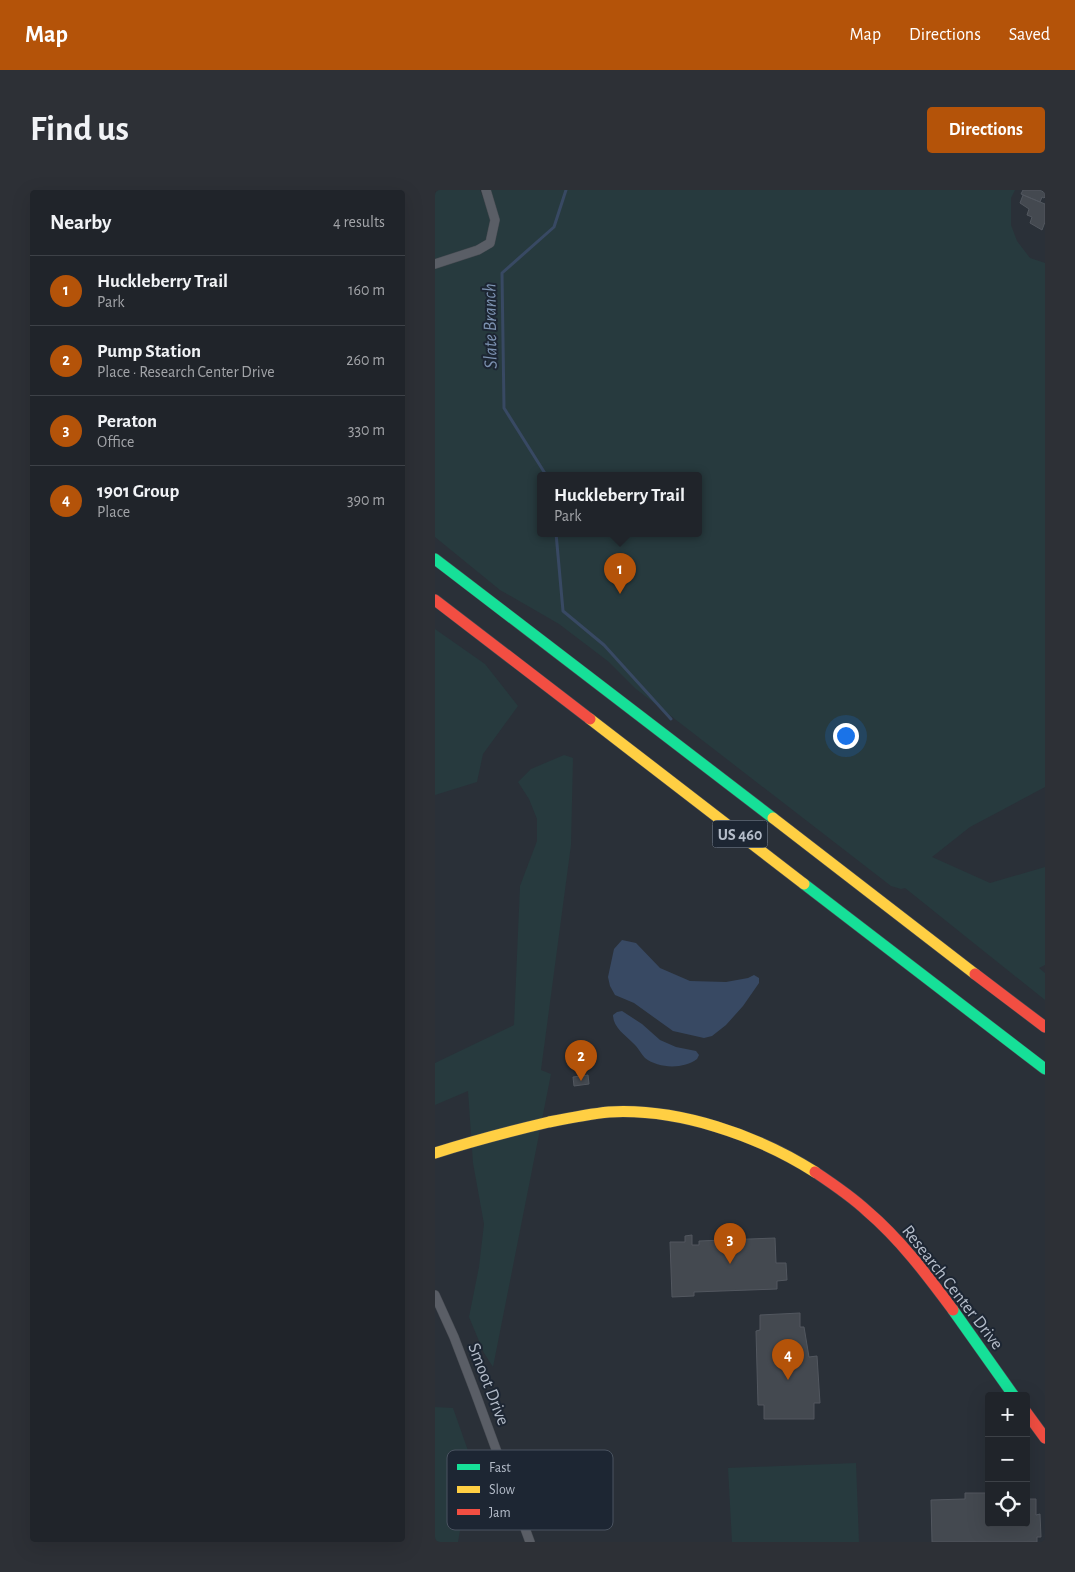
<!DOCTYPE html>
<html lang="en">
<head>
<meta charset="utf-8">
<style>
	:root { --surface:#20242a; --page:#2d3036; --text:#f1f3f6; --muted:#a2a4a8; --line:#3d4147; --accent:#b45309 }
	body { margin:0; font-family:"Alegreya Sans",sans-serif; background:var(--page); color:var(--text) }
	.controls { position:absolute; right:15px; bottom:15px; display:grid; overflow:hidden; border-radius:5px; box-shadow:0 5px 20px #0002 }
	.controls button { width:45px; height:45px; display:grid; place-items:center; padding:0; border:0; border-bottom:1px solid var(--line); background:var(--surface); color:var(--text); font:25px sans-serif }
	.you { position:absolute; left:410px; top:545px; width:18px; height:18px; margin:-12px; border:4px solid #fff; border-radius:50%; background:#1a73e8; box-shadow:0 0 0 8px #1a73e833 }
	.badge { display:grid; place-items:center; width:32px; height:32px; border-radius:50%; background:var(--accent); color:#fff; font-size:16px; font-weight:700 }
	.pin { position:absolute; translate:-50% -41px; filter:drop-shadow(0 1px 2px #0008) }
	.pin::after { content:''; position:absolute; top:26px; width:18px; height:15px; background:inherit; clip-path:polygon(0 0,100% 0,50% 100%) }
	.popup { position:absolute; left:102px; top:282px; width:165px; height:65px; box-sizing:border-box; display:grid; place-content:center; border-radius:5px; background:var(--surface); filter:drop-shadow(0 1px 4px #0005); font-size:16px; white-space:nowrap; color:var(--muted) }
	.popup b { font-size:19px; color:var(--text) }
	.popup::after { content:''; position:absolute; left:50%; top:100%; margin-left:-10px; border:10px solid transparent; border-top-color:var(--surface) }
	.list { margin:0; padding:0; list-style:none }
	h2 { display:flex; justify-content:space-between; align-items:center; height:65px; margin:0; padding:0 20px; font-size:21px }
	h2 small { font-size:16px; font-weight:400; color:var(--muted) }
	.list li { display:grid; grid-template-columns:32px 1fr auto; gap:15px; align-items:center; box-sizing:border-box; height:70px; padding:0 20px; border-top:1px solid var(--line) }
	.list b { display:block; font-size:19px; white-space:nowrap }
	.list p { margin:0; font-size:16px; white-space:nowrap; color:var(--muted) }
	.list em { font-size:16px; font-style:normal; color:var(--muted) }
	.icon { flex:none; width:28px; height:28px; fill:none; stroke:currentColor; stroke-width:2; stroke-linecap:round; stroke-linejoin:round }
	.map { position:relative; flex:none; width:610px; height:1352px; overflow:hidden; border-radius:5px }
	header { display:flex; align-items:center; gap:30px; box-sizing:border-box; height:70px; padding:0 25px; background:var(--accent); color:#fff }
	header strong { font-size:24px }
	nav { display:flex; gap:28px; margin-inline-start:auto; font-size:18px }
	.intro { display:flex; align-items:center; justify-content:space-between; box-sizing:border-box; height:120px; padding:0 30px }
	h1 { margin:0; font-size:35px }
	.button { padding:12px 22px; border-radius:5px; background:var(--accent); color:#fff; font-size:18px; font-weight:700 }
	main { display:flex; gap:30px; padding:0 30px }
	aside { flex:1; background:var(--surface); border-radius:5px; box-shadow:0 5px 20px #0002 }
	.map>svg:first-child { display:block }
	.green { fill:#273a3e; fill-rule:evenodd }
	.water { fill:#384963 }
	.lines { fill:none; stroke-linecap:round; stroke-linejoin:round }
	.stream { stroke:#384963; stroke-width:3 }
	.building { fill:#444950; stroke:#52575f }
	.street-casing { stroke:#484c53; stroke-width:10 }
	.fast-casing { stroke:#484c53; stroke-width:12 }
	.slow-casing { stroke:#484c53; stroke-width:12 }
	.jam-casing { stroke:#484c53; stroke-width:12 }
	.street { stroke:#5a5e66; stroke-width:9 }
	.fast { stroke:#16e098; stroke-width:11 }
	.slow { stroke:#ffcf43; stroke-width:11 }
	.jam { stroke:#f24e42; stroke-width:11 }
	.labels { text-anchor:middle; stroke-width:4; stroke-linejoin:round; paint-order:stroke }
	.shield { fill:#1d2633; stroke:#878f9c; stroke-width:1 }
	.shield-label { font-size:16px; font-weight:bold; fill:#b4bcc9 }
	.street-label { font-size:18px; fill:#b4bcc9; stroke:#1d2633 }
	.water-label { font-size:19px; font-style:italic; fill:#7c92b1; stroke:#1d2633 }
	.key { fill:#1d2633; stroke:#4a5360; stroke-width:1 }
	.key-label { font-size:14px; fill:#b4bcc9 }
</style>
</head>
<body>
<header>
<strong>Map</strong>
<nav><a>Map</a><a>Directions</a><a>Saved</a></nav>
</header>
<div class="intro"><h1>Find us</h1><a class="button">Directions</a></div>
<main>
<aside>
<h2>Nearby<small>4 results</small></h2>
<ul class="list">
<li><span class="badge">1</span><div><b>Huckleberry Trail</b><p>Park</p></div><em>160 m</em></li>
<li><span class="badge">2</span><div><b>Pump Station</b><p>Place · Research Center Drive</p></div><em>260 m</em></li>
<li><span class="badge">3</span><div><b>Peraton</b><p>Office</p></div><em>330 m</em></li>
<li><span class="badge">4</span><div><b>1901 Group</b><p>Place</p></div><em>390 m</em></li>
</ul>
</aside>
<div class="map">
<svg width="610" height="1352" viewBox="0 0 610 1352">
	<rect width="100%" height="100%" fill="#2a3038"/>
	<!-- green -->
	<path class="green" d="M0,0h45l9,23 -3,-23h529l-4,8v27l6,16 13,17 15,5v524l-75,40 -38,30 58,26 55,-16v98l-6,3 6,5v27l-140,-112 -4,1 -10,-3 -255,-197 -27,-27 -50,-38 -59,-34 -65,-53zM106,285h158v58h-158z
		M0,439l50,35 33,42 -35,48 -6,28 -42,13z
		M129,565l9,3 -2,87 -30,225 10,4 -58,293 -9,-14 -15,-36 10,-50 5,-43 -11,-61 -5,-72 -33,14v-42l79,-38 6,-139 17,-45v-22l-8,-20 -11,-17 13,-13z
		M0,1217l18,1 19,54 -14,80h-23z
		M421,1273l3,79h-127l-4,-74z"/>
	<!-- water -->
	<path class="water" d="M187,750l14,3 24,25 30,13 36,1 22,-4 6,-3 5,3v5l-16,23 -17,19 -14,11 -8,2 -31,-7 -39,-28 -19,-8 -5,-9 -2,-9 6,-28z
		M187,821l20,13 18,16 16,7 20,4 3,4 -2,4c-13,10 -38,10 -52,-1 -4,-4 -7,-11 -12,-15 -8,-8 -20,-16 -20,-28l4,-3z"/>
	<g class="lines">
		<!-- stream -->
		<path class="stream" d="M111,285l-42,-67 -2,-135 52,-46 12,-37
			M121,343l7,78 41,34 67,74"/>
	</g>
	<!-- building -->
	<path class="building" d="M588,0h17l5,3v4l-1,1 -2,-1 -2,5 -19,-8z
		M588,5l22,9v18l-3,8 -12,-7 2,-6 -5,-2 2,-6 -9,-6z
		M153,885l1,9 -15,2 -1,-9z
		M257,1045v10h7v-4l76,-3 1,25h10l1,17 -10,1v8l-83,3v4l-22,1 -2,-55h15v-6z
		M365,1123v14h4l5,30 8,-1 3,47h-6v16h-50v-14h-6l-2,-74 4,-1v-15z
		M530,1303h24v30h37v-24h10v16l4,-1 1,23h-4v5h-105l-1,-42 34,-1z"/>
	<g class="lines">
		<defs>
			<path id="street" d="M0,74l43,-14 12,-7 5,-23 -9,-30
				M0,1105l19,42 21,55 55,150"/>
			<path id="fast" d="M0,369l338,259
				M369,694l241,185
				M518,1120l61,86"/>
			<path id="slow" d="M155,529l214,165
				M338,628l202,156
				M0,963c38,-12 76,-22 114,-31 20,-4 40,-8 60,-10 69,-4 148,23 206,60"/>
			<path id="jam" d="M0,410l155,119
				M540,784l70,53
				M380,982c18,12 36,24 52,39 33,28 60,64 86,99
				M591,1222l19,26"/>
		</defs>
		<!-- street casing -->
		<use href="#street" class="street-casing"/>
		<!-- fast casing -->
		<use href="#fast" class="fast-casing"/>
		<!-- slow casing -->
		<use href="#slow" class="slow-casing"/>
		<!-- jam casing -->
		<use href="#jam" class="jam-casing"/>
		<!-- street -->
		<use href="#street" class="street"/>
		<!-- fast -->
		<use href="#fast" class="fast"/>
		<!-- slow -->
		<use href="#slow" class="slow"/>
		<!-- jam -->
		<use href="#jam" class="jam"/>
	</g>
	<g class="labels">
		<!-- shield labels -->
		<rect class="shield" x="277.5" y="630.5" width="55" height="27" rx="4"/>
		<g class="shield-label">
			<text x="305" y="650">US 460</text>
		</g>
		<!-- street labels -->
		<g class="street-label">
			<text transform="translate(518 1097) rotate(52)" y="6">Research Center Drive</text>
			<text transform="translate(54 1194) rotate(69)" y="6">Smoot Drive</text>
		</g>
		<!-- water labels -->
		<g class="water-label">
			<text transform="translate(54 136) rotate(-91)" y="7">Slate Branch</text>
		</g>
	</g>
	<!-- legend -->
	<rect x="12" y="1260" width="166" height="80" rx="8" class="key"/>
	<rect x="22" y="1274" width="23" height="6" fill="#16e098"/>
	<rect x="22" y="1296" width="23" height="7" fill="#ffcf43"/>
	<rect x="22" y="1319" width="23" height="6" fill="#f24e42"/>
	<g class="key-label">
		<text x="54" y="1282">Fast</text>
		<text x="54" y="1304">Slow</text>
		<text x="54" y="1327">Jam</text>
	</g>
</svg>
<div class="controls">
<button>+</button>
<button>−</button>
<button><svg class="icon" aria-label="locate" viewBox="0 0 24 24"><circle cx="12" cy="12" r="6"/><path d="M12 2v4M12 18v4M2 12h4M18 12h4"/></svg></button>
</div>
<div class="you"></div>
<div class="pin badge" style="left:185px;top:404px">1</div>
<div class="popup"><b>Huckleberry Trail</b>Park</div>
<div class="pin badge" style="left:146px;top:891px">2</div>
<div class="pin badge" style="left:295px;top:1074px">3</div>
<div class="pin badge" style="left:353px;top:1190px">4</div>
</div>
</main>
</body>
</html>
